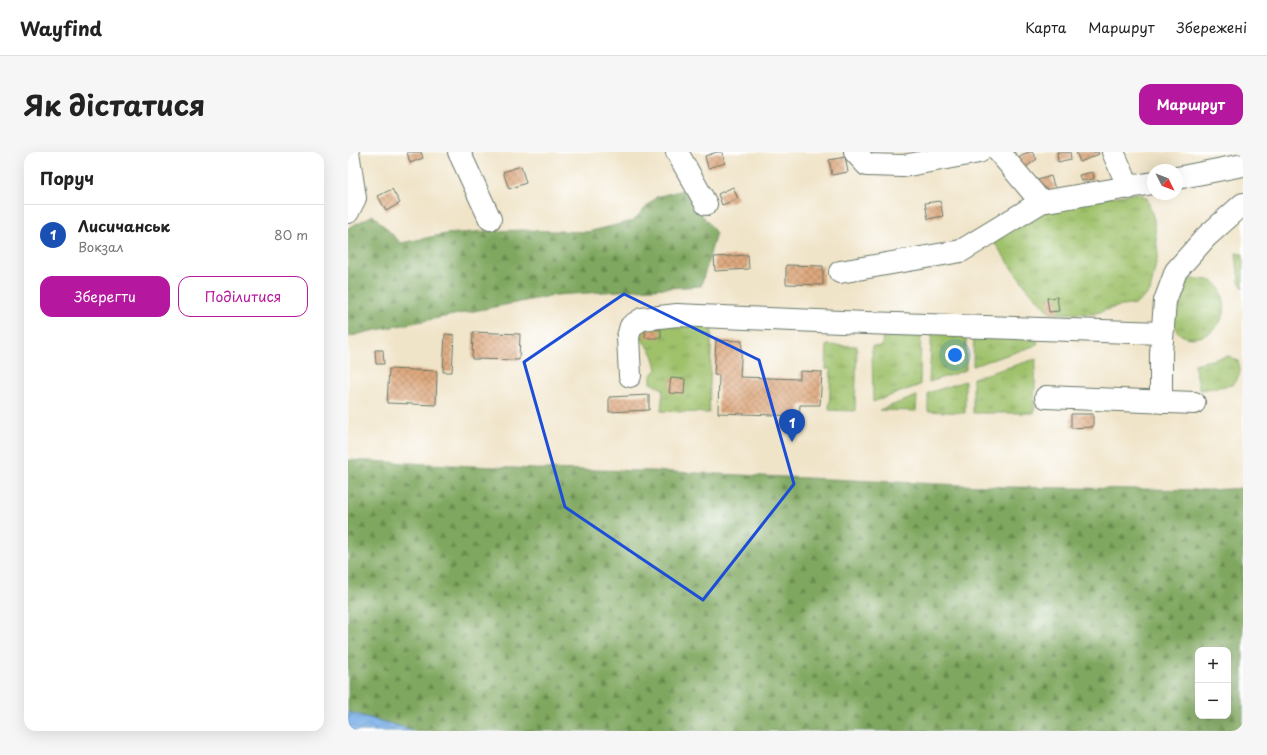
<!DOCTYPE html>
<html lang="uk">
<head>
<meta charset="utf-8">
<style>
	:root { --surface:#fff; --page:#f6f6f6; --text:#222; --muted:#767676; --line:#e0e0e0; --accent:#b5179e }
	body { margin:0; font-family:"Playpen Sans",sans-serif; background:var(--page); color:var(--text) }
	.controls { position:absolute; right:12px; bottom:12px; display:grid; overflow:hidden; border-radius:8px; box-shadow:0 4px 16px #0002 }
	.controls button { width:36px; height:36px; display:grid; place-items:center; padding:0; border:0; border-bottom:1px solid var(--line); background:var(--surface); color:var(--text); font:20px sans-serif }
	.compass { position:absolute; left:799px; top:12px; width:36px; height:36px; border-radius:50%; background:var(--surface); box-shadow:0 4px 16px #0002; rotate:132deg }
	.you { position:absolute; left:607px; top:203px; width:14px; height:14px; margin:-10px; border:3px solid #fff; border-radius:50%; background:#1a73e8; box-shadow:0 0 0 6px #1a73e833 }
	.badge { display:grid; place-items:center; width:26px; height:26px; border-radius:50%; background:var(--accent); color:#fff; font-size:13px; font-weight:700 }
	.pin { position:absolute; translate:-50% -33px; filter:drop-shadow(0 1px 2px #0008) }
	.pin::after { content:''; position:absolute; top:21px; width:14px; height:12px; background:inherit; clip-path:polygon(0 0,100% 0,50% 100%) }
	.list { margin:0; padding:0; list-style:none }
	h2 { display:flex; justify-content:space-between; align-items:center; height:52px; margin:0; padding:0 16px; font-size:17px }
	h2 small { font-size:13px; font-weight:400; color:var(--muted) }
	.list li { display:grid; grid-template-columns:26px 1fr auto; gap:12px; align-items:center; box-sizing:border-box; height:60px; padding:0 16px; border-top:1px solid var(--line) }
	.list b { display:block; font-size:15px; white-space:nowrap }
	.list p { margin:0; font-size:13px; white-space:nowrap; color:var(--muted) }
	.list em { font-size:13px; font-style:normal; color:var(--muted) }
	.actions { display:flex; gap:8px; padding:12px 16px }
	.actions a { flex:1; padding:9px 0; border:1px solid var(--accent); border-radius:12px; text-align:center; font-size:14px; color:var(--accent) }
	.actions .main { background:var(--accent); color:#fff }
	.map { position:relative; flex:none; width:895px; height:579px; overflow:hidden; border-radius:12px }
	header { display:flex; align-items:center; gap:24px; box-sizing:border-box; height:56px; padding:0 20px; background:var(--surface); border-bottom:1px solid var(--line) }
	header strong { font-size:19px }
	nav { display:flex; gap:22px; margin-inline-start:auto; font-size:14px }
	.intro { display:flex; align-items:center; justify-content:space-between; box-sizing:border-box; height:96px; padding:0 24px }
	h1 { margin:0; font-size:28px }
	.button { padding:10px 18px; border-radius:12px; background:var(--accent); color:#fff; font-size:14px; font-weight:700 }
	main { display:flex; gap:24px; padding:0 24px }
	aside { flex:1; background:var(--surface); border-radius:12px; box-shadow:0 4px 16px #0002 }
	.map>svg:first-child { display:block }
	.grass { fill:url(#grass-tufts); stroke:#5f7f4f }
	.forest { fill:url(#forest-firs); stroke:#4f7249; fill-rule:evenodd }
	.water { fill:url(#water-waves); stroke:#4e778f }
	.building { fill:url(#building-cross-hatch) }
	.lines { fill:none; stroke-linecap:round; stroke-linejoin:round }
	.minor-casing { stroke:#687768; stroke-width:24 }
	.minor { stroke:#fff; stroke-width:22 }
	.marked { fill:none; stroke:#1d4ed8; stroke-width:3; stroke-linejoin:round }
</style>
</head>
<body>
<header>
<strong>Wayfind</strong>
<nav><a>Карта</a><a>Маршрут</a><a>Збережені</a></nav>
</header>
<div class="intro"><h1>Як дістатися</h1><a class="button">Маршрут</a></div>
<main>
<aside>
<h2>Поруч<small></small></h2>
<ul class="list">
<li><span class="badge" style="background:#1a4fb4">1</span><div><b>Лисичанськ</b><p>Вокзал</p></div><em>80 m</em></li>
</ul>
<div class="actions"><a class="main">Зберегти</a><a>Поділитися</a></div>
</aside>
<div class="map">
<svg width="895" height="579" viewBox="0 0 895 579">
	<defs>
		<pattern id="grass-tufts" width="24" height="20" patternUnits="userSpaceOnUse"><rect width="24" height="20" fill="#9fc16a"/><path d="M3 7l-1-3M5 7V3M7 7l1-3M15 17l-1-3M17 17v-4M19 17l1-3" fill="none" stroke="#819e58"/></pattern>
		<pattern id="forest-firs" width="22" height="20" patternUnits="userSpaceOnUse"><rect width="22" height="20" fill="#7fa75e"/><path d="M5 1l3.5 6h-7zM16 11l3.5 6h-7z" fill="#67894e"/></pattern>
		<pattern id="water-waves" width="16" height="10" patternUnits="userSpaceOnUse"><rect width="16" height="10" fill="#7cb1ea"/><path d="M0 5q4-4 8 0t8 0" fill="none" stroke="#6591be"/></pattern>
		<pattern id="building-cross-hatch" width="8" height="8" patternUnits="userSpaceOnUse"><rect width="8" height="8" fill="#dea87e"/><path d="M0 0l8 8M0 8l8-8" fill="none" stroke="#b38a68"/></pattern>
	</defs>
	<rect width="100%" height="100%" fill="#fff"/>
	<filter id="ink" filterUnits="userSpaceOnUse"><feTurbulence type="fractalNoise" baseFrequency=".025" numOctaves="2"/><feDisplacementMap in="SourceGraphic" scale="8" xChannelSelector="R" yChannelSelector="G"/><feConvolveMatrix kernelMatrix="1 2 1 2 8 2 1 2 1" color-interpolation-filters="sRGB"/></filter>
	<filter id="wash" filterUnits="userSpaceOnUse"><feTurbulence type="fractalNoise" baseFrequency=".012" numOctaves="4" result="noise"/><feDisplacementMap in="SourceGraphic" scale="16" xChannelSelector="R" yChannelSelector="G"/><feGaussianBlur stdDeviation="0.9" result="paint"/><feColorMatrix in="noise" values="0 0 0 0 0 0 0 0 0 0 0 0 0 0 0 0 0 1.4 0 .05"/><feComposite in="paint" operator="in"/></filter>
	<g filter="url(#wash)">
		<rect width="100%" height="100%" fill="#f0e4c8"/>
		<!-- grass -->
		<path class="grass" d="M791,41l8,5 7,22 4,34 -8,38 -14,12 -20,3 -23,7 -43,-1 -24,-26 -36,-50 54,-31z
			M888,101l7,1v34l-4,-7z
			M842,127c18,0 28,-1 33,18 11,35 -40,56 -49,28 -4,-14 4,-32 10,-44z
			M364,171l-3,90 -48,-2 2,-22 -12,-6v-8l6,-5c-3,-17 -6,-20 -18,-33l2,-13z
			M535,176l38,1 -1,56 -47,17 -1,-56 10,1z
			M584,176l34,2v40l-37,12z
			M626,177l64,1 -1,15 -64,21z
			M479,193l30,1 -2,65 -26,-1 2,-41h-5z
			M881,204l9,5c4,12 2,14 -6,24l-32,5 -6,-26z
			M688,207l-2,54h-61v-35z
			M617,229v32l-37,-2v-18z
			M569,244l-1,15 -37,-1z"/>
		<!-- forest -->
		<path class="forest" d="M335,38l33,43 -15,53 -145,9 -189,37 -19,5v-109l25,-13 28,28 45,-9 41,-3 36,-1 64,2 46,-11 23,-24z
			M0,308l187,9 117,2 354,16 204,3 33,-2v243h-829l-66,-19zM850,498h30v66h-30z"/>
		<!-- water -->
		<path class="water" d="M0,560l65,18 1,1h-66z"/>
		<g id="blocks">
			<!-- building -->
			<path class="building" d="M59,0h14l2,6 -13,5z
				M369,0h5l3,11 -17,5 -3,-12z
				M680,0h4l5,7 -14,10 -6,-10z
				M709,0h13l1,7 -13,3z
				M728,0h22l1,2 -19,8z
				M497,5l3,15 -16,3 -3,-15z
				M173,14l5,17 -17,6 -6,-17z
				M745,20l1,7 -13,2 -2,-6z
				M703,24l4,13 -14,3 -3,-12z
				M385,35l5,12 -16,6 -4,-11z
				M44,37l8,14 -14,8 -8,-15z
				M592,49l3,15 -15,3 -3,-16z
				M400,103l1,14 -34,2 -1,-14z
				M438,113l37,1v19l-37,-1z
				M709,145l2,14 -10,1 -2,-14z
				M297,177l16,1v8h-16z
				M125,180l47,2 -1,26 -47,-1z
				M97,182l9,1 -2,37h-9z
				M368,188l26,1 -2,36 60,2v-8l22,1 -2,33h-20l-1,11 -81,-3 1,-38h-5z
				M27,198h8l1,14h-8z
				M41,217l48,2 -1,34 -49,-2z
				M323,226l14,1 -1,15 -15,-1z
				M301,243v15l-40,2v-15z
				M723,262h22v13l-22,1z"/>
		</g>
	</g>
	<g filter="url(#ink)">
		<use href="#blocks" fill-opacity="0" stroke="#687768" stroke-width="1"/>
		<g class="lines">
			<defs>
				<path id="minor" d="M111,0l31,67
					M329,0l29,52
					M507,0l12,13 36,1 76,-14
					M651,0l42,50
					M765,0l16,36
					M829,26l66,-13
					M0,60l7,-14 -7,-46
					M492,120l121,-21 80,-49 112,-19
					M282,224l-2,-39 3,-11 11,-7 35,-4 189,8 296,10
					M698,245l148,6
					M813,250v-49l4,-52 11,-30 30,-34 37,-33"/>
			</defs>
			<!-- minor casing -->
			<use href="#minor" class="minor-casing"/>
			<!-- minor -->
			<use href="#minor" class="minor"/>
		</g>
	</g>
	<!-- marked area -->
	<path class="marked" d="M276,142l135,66 35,124 -91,116 -138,-93 -41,-145z"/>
</svg>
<div class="controls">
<button>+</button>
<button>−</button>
</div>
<svg class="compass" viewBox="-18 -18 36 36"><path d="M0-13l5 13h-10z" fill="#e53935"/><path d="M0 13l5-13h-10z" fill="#767676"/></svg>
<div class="you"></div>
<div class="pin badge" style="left:444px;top:290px;background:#1a4fb4">1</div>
</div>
</main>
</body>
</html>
